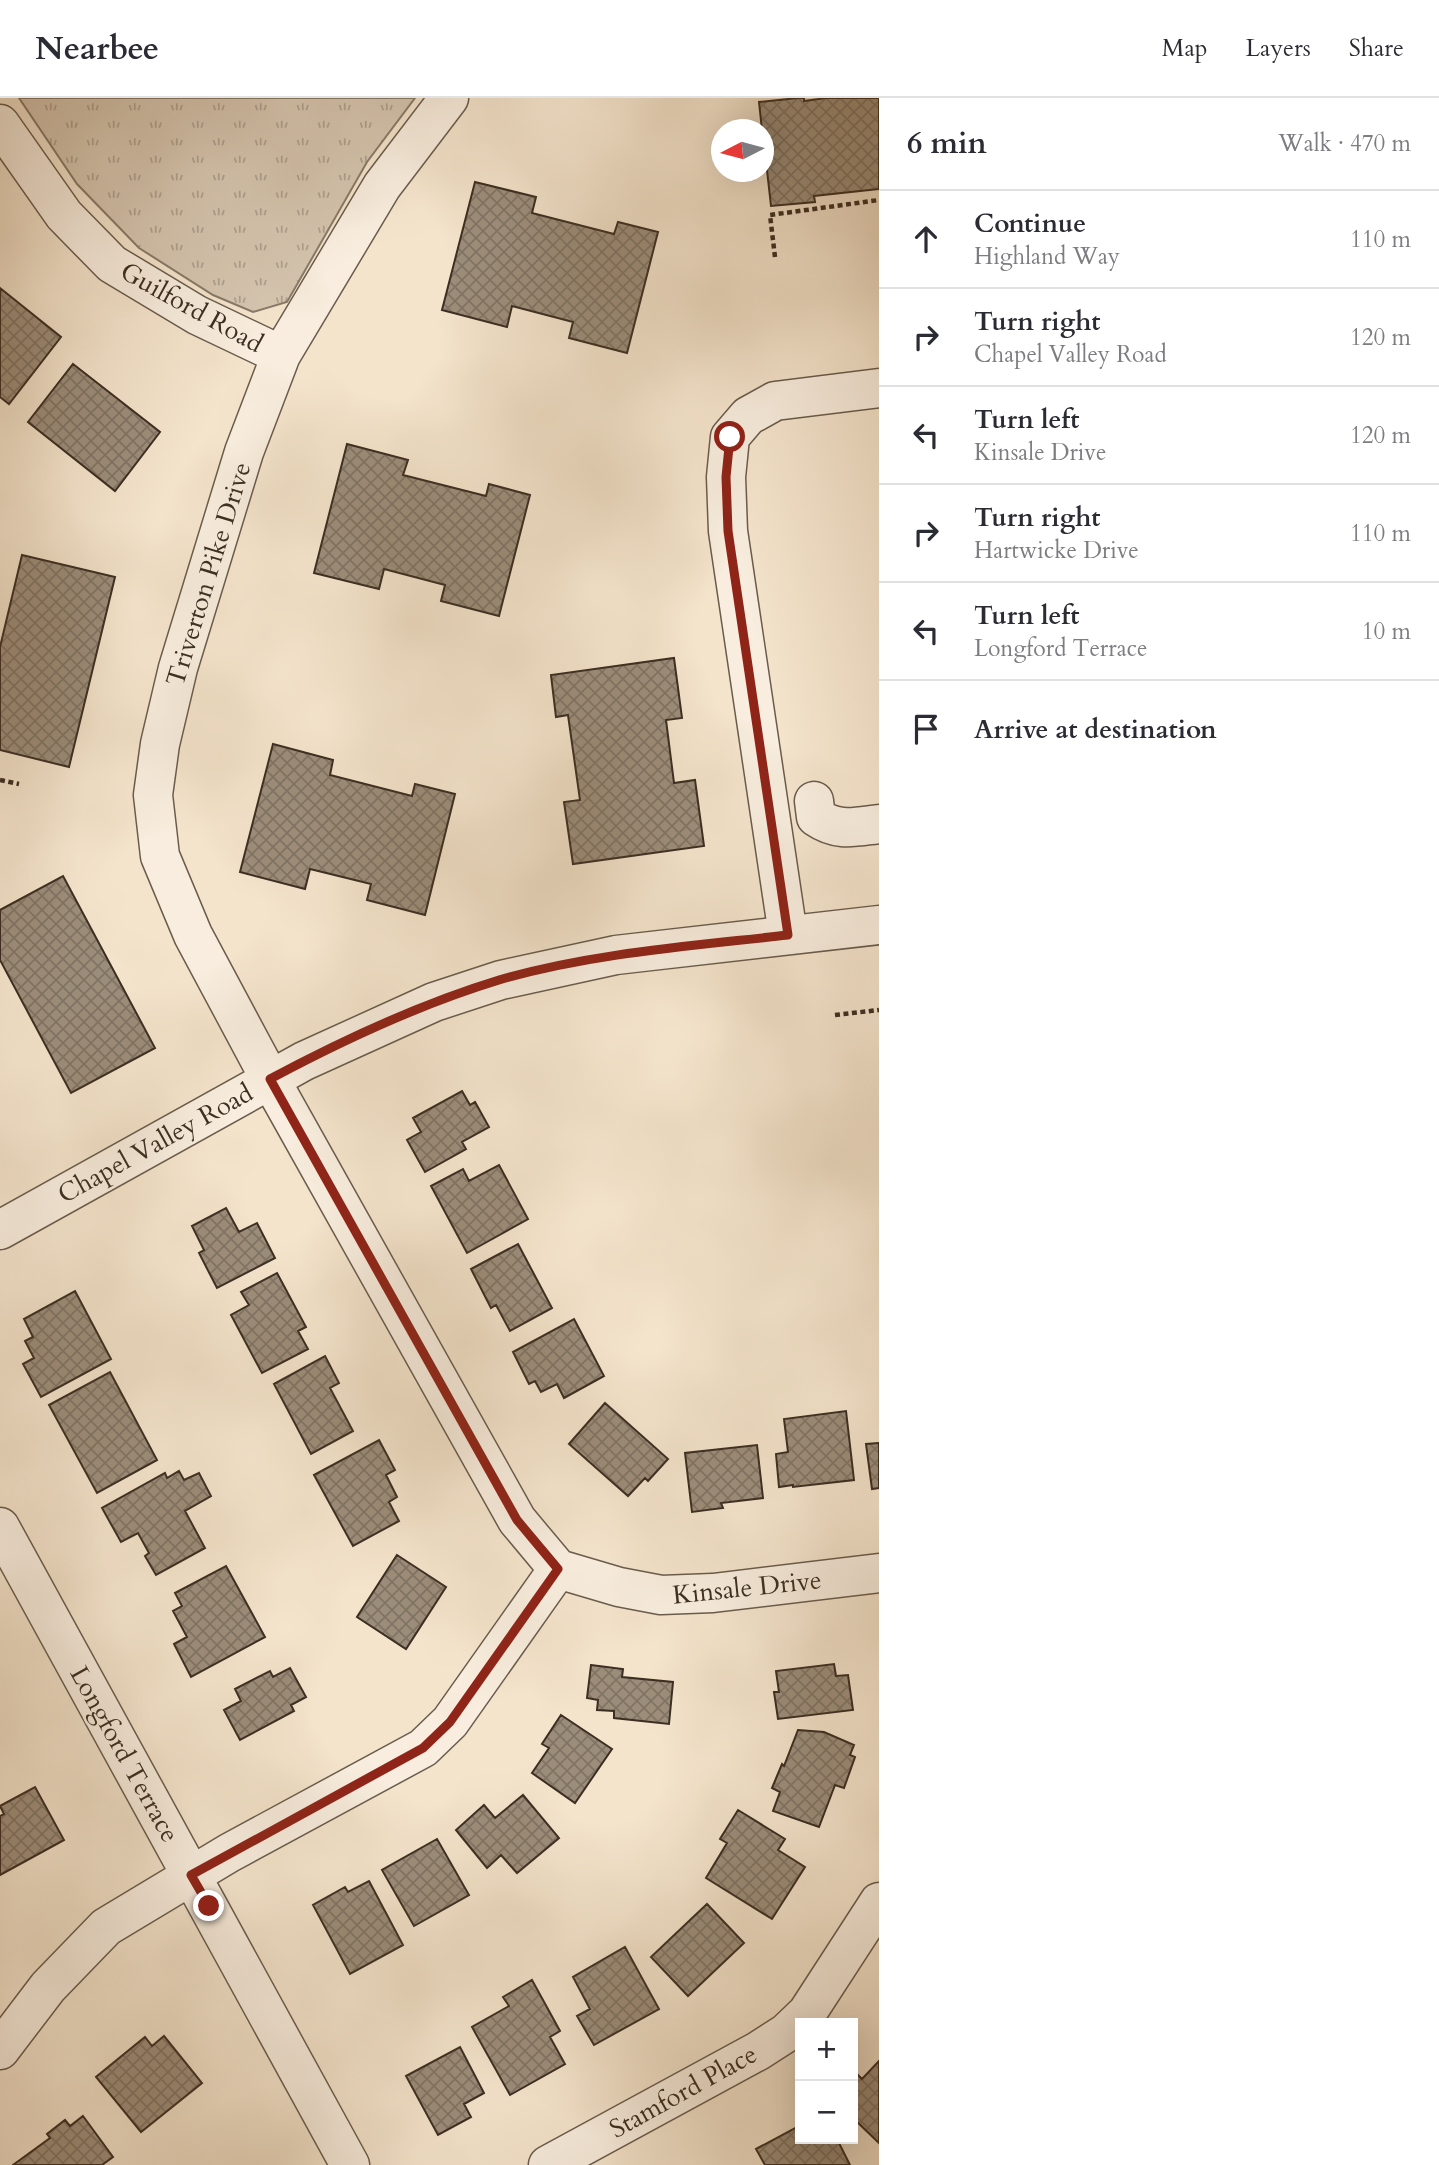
<!DOCTYPE html>
<html lang="en">
<head>
<meta charset="utf-8">
<style>
	:root { --surface:#fff; --page:#f2f2f3; --text:#2b2b33; --muted:#7c7c81; --line:#e1e1e2 }
	body { margin:0; font-family:Cardo,serif; background:var(--page); color:var(--text) }
	.controls { position:absolute; right:21px; bottom:21px; display:grid; overflow:hidden; border-radius:0px; box-shadow:0 7px 28px #0002 }
	.controls button { width:63px; height:63px; display:grid; place-items:center; padding:0; border:0; border-bottom:2px solid var(--line); background:var(--surface); color:var(--text); font:35px sans-serif }
	.compass { position:absolute; left:711px; top:21px; width:63px; height:63px; border-radius:50%; background:var(--surface); box-shadow:0 7px 28px #0002; rotate:264deg }
	.stop { position:absolute; width:21px; height:21px; margin:-16px; border:5px solid #8f2418; border-radius:50%; background:#fff }
	.stop.end { background:#8f2418; border-color:#fff; box-shadow:0 2px 7px #0008 }
	.list { margin:0; padding:0; list-style:none }
	h2 { display:flex; justify-content:space-between; align-items:center; height:91px; margin:0; padding:0 28px; font-size:30px }
	h2 small { font-size:23px; font-weight:400; color:var(--muted) }
	.list li { display:grid; grid-template-columns:46px 1fr auto; gap:21px; align-items:center; box-sizing:border-box; height:98px; padding:0 28px; border-top:2px solid var(--line) }
	.list b { display:block; font-size:26px; white-space:nowrap }
	.list p { margin:0; font-size:23px; white-space:nowrap; color:var(--muted) }
	.list em { font-size:23px; font-style:normal; color:var(--muted) }
	.icon { flex:none; width:38px; height:38px; fill:none; stroke:currentColor; stroke-width:2; stroke-linecap:round; stroke-linejoin:round }
	.map { position:relative; flex:none; width:879px; height:2067px; overflow:hidden }
	header { display:flex; align-items:center; gap:42px; box-sizing:border-box; height:98px; padding:0 35px; background:var(--surface); border-bottom:2px solid var(--line) }
	header strong { font-size:33px }
	nav { display:flex; gap:38px; margin-inline-start:auto; font-size:24px }
	main { display:flex }
	aside { flex:1; background:var(--surface) }
	.map>svg:first-child { display:block }
	.grass { fill:url(#grass-tufts); stroke:#887a68; stroke-width:2 }
	.building { fill:url(#building-cross-hatch); stroke:#3c2e22; stroke-width:2 }
	.lines { fill:none; stroke-linecap:round; stroke-linejoin:round }
	.minor-casing { stroke:#6a5c4c; stroke-width:41 }
	.path { stroke:#3c2e22; stroke-width:4.5; stroke-dasharray:5 3.5; stroke-linecap:butt }
	.minor { stroke:#f8edde; stroke-width:38 }
	.route { stroke:#8f2418; stroke-width:9 }
	.labels { text-anchor:middle; stroke-width:5; stroke-linejoin:round; paint-order:stroke }
	.street-label { font-size:26px; fill:#3c2e22; stroke:#f8edde }
</style>
</head>
<body>
<header>
<strong>Nearbee</strong>
<nav><a>Map</a><a>Layers</a><a>Share</a></nav>
</header>
<main>
<div class="map">
<svg width="879" height="2067" viewBox="0 0 879 2067">
	<defs>
		<pattern id="grass-tufts" width="24" height="20" patternUnits="userSpaceOnUse" patternTransform="scale(1.75)"><rect width="24" height="20" fill="#d5c5af"/><path d="M3 7l-1-3M5 7V3M7 7l1-3M15 17l-1-3M17 17v-4M19 17l1-3" fill="none" stroke="#aea08e"/></pattern>
		<pattern id="building-cross-hatch" width="8" height="8" patternUnits="userSpaceOnUse" patternTransform="scale(1.75)"><rect width="8" height="8" fill="#9c8d7a"/><path d="M0 0l8 8M0 8l8-8" fill="none" stroke="#807464"/></pattern>
	</defs>
	<rect width="100%" height="100%" fill="#f4e4cc"/>
	<filter id="stains"><feTurbulence type="fractalNoise" baseFrequency=".00286" numOctaves="4"/><feColorMatrix values="0 0 0 0 .2 0 0 0 0 .09 0 0 0 0 .02 0 0 0 .5 -.17"/></filter>
	<radialGradient id="worn" r=".72"><stop offset=".6" stop-color="#630" stop-opacity="0"/><stop offset="1" stop-color="#630" stop-opacity=".3"/></radialGradient>
	<!-- grass -->
	<path class="grass" d="M19,0h396l-48,64 -80,140 -34,10 -40,-17 -74,-47 -62,-64z"/>
	<!-- building -->
	<path class="building" d="M798,0h6v3l22,-3h53v91l-65,7 1,6 -44,4 -5,-45 2,-1 -1,-14 -3,1v-17h-2l-3,-28z
		M475,84l61,15 -4,16 82,21 4,-12 40,10 -31,121 -58,-15 4,-16 -61,-16 -5,21 -65,-17z
		M0,190l61,49 -52,67 -9,-7z
		M73,266l87,68 -45,59 -87,-69z
		M347,346l61,16 -5,15 83,21 3,-12 41,11 -31,121 -58,-15 4,-16 -61,-16 -5,20 -65,-16z
		M22,457l93,22 -46,190 -69,-17v-103z
		M674,560l8,60 -16,2 8,63 21,-3 9,66 -131,18 -9,-62 16,-2 -12,-85 -12,2 -5,-42z
		M273,646l60,16 -3,15 82,21 3,-12 40,10 -30,121 -58,-15 4,-16 -61,-15 -5,20 -65,-17z
		M63,778l92,172 -84,45 -71,-133v-50z
		M462,993l8,14 5,-3 14,25 -27,15 4,7 -41,23 -18,-32 14,-8 -8,-14z
		M499,1067l29,54 -61,34 -36,-67 32,-17 6,12z
		M226,1110l13,24 18,-9 18,35 -58,30 -18,-35 5,-3 -12,-24z
		M518,1146l34,64 -42,23 -14,-26 -5,3 -20,-39z
		M277,1175l29,54 -8,4 10,18 -46,24 -31,-58 18,-10 -8,-13z
		M75,1193l36,68 -70,38 -18,-33 11,-6 -9,-17 8,-4 -9,-18z
		M574,1221l30,57 -40,22 -7,-14 -16,8 -6,-11 -6,3 -16,-32z
		M325,1258l14,27 -9,5 23,43 -42,23 -37,-70z
		M110,1274l47,88 -60,33 -48,-88z
		M605,1305l63,56 -20,22 -3,-3 -17,18 -59,-52z
		M846,1313l8,69 -61,7v-2l-14,2 -3,-33 12,-2 -4,-33z
		M379,1342l16,30 -9,5 11,22 -8,5 10,19 -46,25 -39,-71z
		M879,1345v45l-7,1 -6,-45z
		M757,1347l6,53 -42,5 2,5 -31,4 -7,-59z
		M179,1373l5,9 15,-7 12,23 -26,15 20,37 -49,27 -11,-19 4,-3 -11,-20 -17,9 -19,-34 63,-35 2,5z
		M397,1457l49,32 -40,62 -49,-32z
		M226,1468l39,71 -74,40 -17,-33 13,-7 -14,-26 9,-5 -7,-13z
		M834,1566l2,12 12,-1 5,35 -75,9 -4,-27h5l-3,-21z
		M591,1567l32,4 -1,8 51,5 -4,42 -55,-6v-7l-17,-1 1,-10 -11,-2z
		M290,1570l16,29 -15,8 3,6 -54,29 -16,-30 17,-9 -6,-12 35,-18 3,6z
		M561,1617l51,34 -37,54 -43,-30 17,-25 -7,-4z
		M798,1632l26,2 30,13 -4,10 5,2 -11,31 -9,-3 -16,42 -46,-16 7,-19 -8,-4 10,-24 2,2z
		M35,1689l29,53 -64,35v-59l4,-2 -4,-8z
		M523,1697l36,43 -42,35 -16,-18 -14,13 -31,-38 28,-25 11,13z
		M738,1712l47,29 -7,11 27,17 -33,52 -66,-41 21,-35 -7,-4z
		M437,1741l32,56 -55,31 -32,-56z
		M369,1783l34,64 -53,29 -37,-69 32,-18 3,5z
		M707,1806l37,39 -56,53 -37,-39z
		M625,1849l34,62 -65,36 -17,-29 13,-7 -17,-32z
		M532,1882l28,51 -10,6 15,27 -55,31 -38,-68 37,-21 -6,-9z
		M164,1938l38,47 -61,49 -45,-55 49,-40 7,9z
		M460,1949l24,46 -20,11 7,13 -33,18 -32,-59z
		M879,1963v82l-26,-25v-38l5,-5 4,4z
		M83,2018l30,41 -11,8h-89l37,-27 -3,-4 18,-14 5,6z
		M797,2029l3,6v6h37l13,26h-85l-9,-16z"/>
	<g class="lines">
		<defs>
			<path id="minor" d="M449,0l-67,88 -101,169 -37,97 -66,216 -18,76 -7,51 7,61 33,79 77,144 247,441 41,49 61,18 42,8 52,-2 166,-20
				M0,26l64,91 48,49 85,51 84,40
				M814,703l2,16c22,15 38,10 63,7
				M788,837l-60,-404 -2,-54 4,-40 18,-21 27,-15 104,-13
				M0,1132l304,-169 130,-59 67,-22 115,-25 263,-30
				M0,1429l350,638
				M0,1952l48,-63 58,-60 123,-74 194,-105 27,-26 108,-153
				M548,2067l210,-114 28,-18 21,-20 72,-111"/>
		</defs>
		<!-- minor casing -->
		<use href="#minor" class="minor-casing"/>
		<!-- path -->
		<path class="path" d="M775,159l-5,-42 109,-15
			M0,682l19,4
			M835,917l44,-5"/>
		<!-- minor -->
		<use href="#minor" class="minor"/>
	</g>
	<g class="lines">
		<!-- route -->
		<path class="route" d="M209,1808l-18,-31 232,-127 27,-26 108,-153 -41,-49 -247,-441c73,-39 150,-75 229,-99 93,-27 193,-34 289,-45l-60,-404 -2,-54 4,-40"/>
	</g>
	<g class="labels">
		<!-- street labels -->
		<g class="street-label">
			<text transform="translate(192 209) rotate(29)" y="9">Guilford Road</text>
			<text transform="translate(208 476) rotate(-73)" y="9">Triverton Pike Drive</text>
			<text transform="translate(155 1045) rotate(-29)" y="9">Chapel Valley Road</text>
			<text transform="translate(747 1489) rotate(-6)" y="9">Kinsale Drive</text>
			<text transform="translate(125 1656) rotate(61)" y="9">Longford Terrace</text>
			<text transform="translate(683 1993) rotate(-29)" y="9">Stamford Place</text>
		</g>
	</g>
	<rect width="100%" height="100%" filter="url(#stains)"/>
	<rect width="100%" height="100%" fill="url(#worn)"/>
</svg>
<div class="controls">
<button>+</button>
<button>−</button>
</div>
<svg class="compass" viewBox="-18 -18 36 36"><path d="M0-13l5 13h-10z" fill="#e53935"/><path d="M0 13l5-13h-10z" fill="#7c7c81"/></svg>
<div class="stop" style="left:730px;top:339px"></div>
<div class="stop end" style="left:209px;top:1808px"></div>
</div>
<aside>
<h2>6 min<small>Walk · 470 m</small></h2>
<ul class="list">
<li><svg class="icon" aria-label="ahead" viewBox="0 0 24 24"><path d="M12 20V5M6 11l6-6 6 6"/></svg><div><b>Continue</b><p>Highland Way</p></div><em>110 m</em></li>
<li><svg class="icon" aria-label="right" viewBox="0 0 24 24"><path d="M7 20v-9h11M14 6l5 5-5 5"/></svg><div><b>Turn right</b><p>Chapel Valley Road</p></div><em>120 m</em></li>
<li><svg class="icon" aria-label="left" viewBox="0 0 24 24"><path d="M17 20v-9H6M10 6l-5 5 5 5"/></svg><div><b>Turn left</b><p>Kinsale Drive</p></div><em>120 m</em></li>
<li><svg class="icon" aria-label="right" viewBox="0 0 24 24"><path d="M7 20v-9h11M14 6l5 5-5 5"/></svg><div><b>Turn right</b><p>Hartwicke Drive</p></div><em>110 m</em></li>
<li><svg class="icon" aria-label="left" viewBox="0 0 24 24"><path d="M17 20v-9H6M10 6l-5 5 5 5"/></svg><div><b>Turn left</b><p>Longford Terrace</p></div><em>10 m</em></li>
<li><svg class="icon" aria-label="arrive" viewBox="0 0 24 24"><path d="M6 21V4h12l-3 4 3 4H6"/></svg><div><b>Arrive at destination</b></div></li>
</ul>
</aside>
</main>
</body>
</html>
